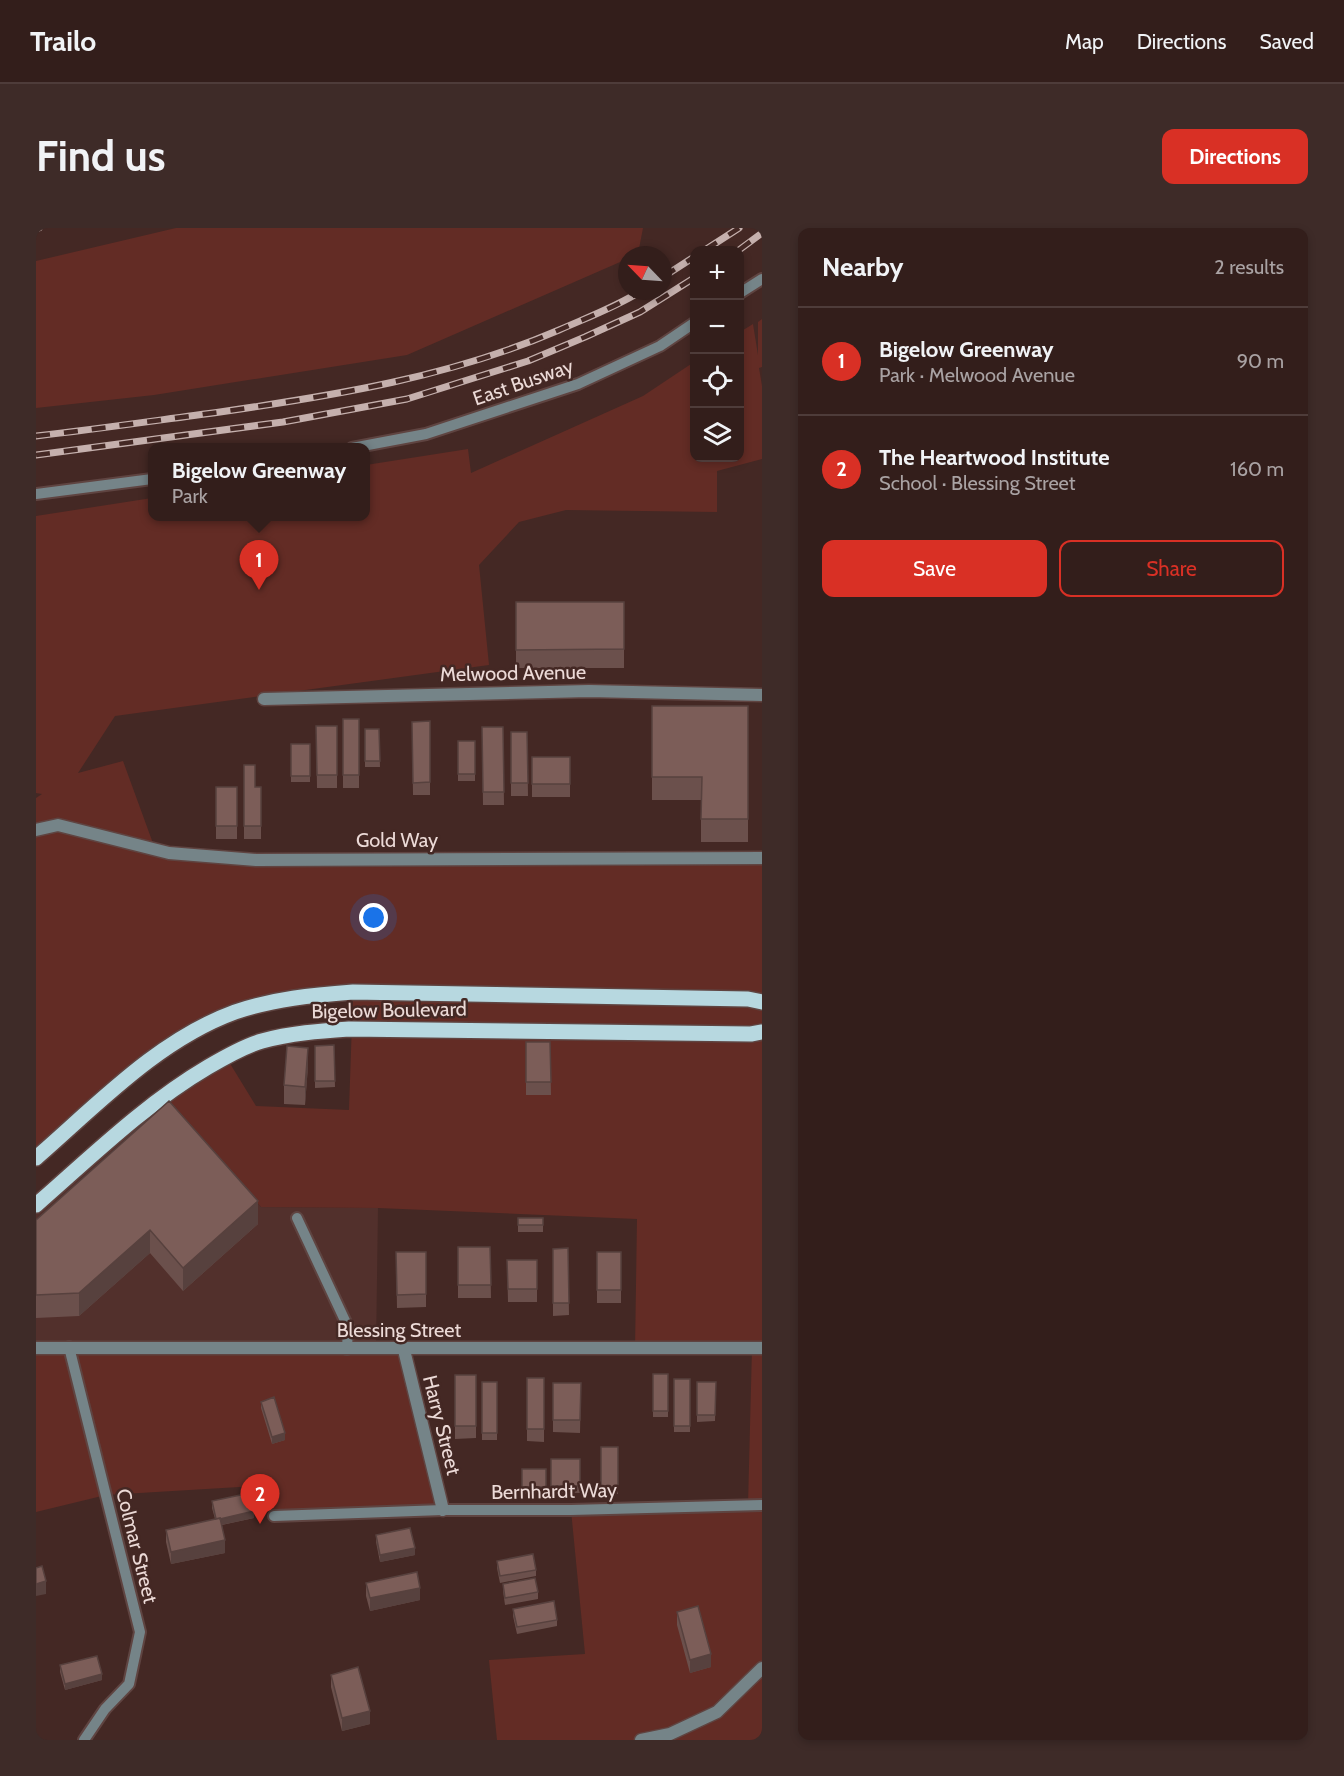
<!DOCTYPE html>
<html lang="en">
<head>
<meta charset="utf-8">
<style>
	:root { --surface:#331e1b; --page:#3e2b28; --text:#f1f3f6; --muted:#a9a2a3; --line:#4e3c3a; --accent:#d93025 }
	body { margin:0; font-family:Cabin,sans-serif; background:var(--page); color:var(--text) }
	.controls { position:absolute; right:18px; top:18px; display:grid; overflow:hidden; border-radius:12px; box-shadow:0 3px 9px #0003 }
	.controls button { width:54px; height:54px; display:grid; place-items:center; padding:0; border:0; border-bottom:2px solid var(--line); background:var(--surface); color:var(--text); font:30px sans-serif }
	.compass { position:absolute; left:582px; top:18px; width:54px; height:54px; border-radius:50%; background:var(--surface); box-shadow:0 3px 9px #0003; rotate:295deg }
	.you { position:absolute; left:338px; top:690px; width:21px; height:21px; margin:-15px; border:4px solid #fff; border-radius:50%; background:#1a73e8; box-shadow:0 0 0 9px #1a73e833 }
	.badge { display:grid; place-items:center; width:39px; height:39px; border-radius:50%; background:var(--accent); color:#fff; font-size:20px; font-weight:700 }
	.pin { position:absolute; translate:-50% -50px; filter:drop-shadow(0 2px 3px #0008) }
	.pin::after { content:''; position:absolute; top:32px; width:21px; height:18px; background:inherit; clip-path:polygon(0 0,100% 0,50% 100%) }
	.popup { position:absolute; left:112px; top:215px; width:222px; height:78px; box-sizing:border-box; display:grid; place-content:center; border-radius:12px; background:var(--surface); filter:drop-shadow(0 2px 4px #0005); font-size:20px; white-space:nowrap; color:var(--muted) }
	.popup b { font-size:22px; color:var(--text) }
	.popup::after { content:''; position:absolute; left:50%; top:100%; margin-left:-12px; border:12px solid transparent; border-top-color:var(--surface) }
	.list { margin:0; padding:0; list-style:none }
	h2 { display:flex; justify-content:space-between; align-items:center; height:78px; margin:0; padding:0 24px; font-size:26px }
	h2 small { font-size:20px; font-weight:400; color:var(--muted) }
	.list li { display:grid; grid-template-columns:39px 1fr auto; gap:18px; align-items:center; box-sizing:border-box; height:108px; padding:0 24px; border-top:2px solid var(--line) }
	.list b { display:block; font-size:22px; white-space:nowrap }
	.list p { margin:0; font-size:20px; white-space:nowrap; color:var(--muted) }
	.list em { font-size:20px; font-style:normal; color:var(--muted) }
	.actions { display:flex; gap:12px; padding:18px 24px }
	.actions a { flex:1; padding:14px 0; border:2px solid var(--accent); border-radius:12px; text-align:center; font-size:21px; color:var(--accent) }
	.actions .main { background:var(--accent); color:#fff }
	.icon { flex:none; width:33px; height:33px; fill:none; stroke:currentColor; stroke-width:2; stroke-linecap:round; stroke-linejoin:round }
	.map { position:relative; flex:none; width:726px; height:1512px; overflow:hidden; border-radius:12px }
	header { display:flex; align-items:center; gap:36px; box-sizing:border-box; height:84px; padding:0 30px; background:var(--surface); border-bottom:2px solid var(--line) }
	header strong { font-size:28px }
	nav { display:flex; gap:33px; margin-inline-start:auto; font-size:21px }
	.intro { display:flex; align-items:center; justify-content:space-between; box-sizing:border-box; height:144px; padding:0 36px }
	h1 { margin:0; font-size:42px }
	.button { padding:15px 27px; border-radius:12px; background:var(--accent); color:#fff; font-size:21px; font-weight:700 }
	main { display:flex; gap:36px; padding:0 36px }
	aside { flex:1; background:var(--surface); border-radius:12px; box-shadow:0 3px 9px #0003 }
	.map>svg:first-child { display:block }
	.built { fill:#52302c }
	.green { fill:#632c25 }
	.lines { fill:none; stroke-linecap:round; stroke-linejoin:round }
	.lane-casing { stroke:#5f4441; stroke-width:14 }
	.street-casing { stroke:#5f4441; stroke-width:15 }
	.primary-casing { stroke:#5f4441; stroke-width:18 }
	.lane { stroke:#758488; stroke-width:10 }
	.street { stroke:#758488; stroke-width:12 }
	.primary { stroke:#b7d8e0; stroke-width:15 }
	.rail-casing { stroke:#c5b0ad; stroke-width:7 }
	.rail { stroke:#442824; stroke-width:4.5; stroke-dasharray:14; stroke-linecap:butt }
	.wall { fill:#6b504c }
	.shaded-wall { fill:#57413e }
	.building { fill:#7c5d58; stroke:#57413e; stroke-width:1.5 }
	.labels { text-anchor:middle; stroke-width:5; stroke-linejoin:round; paint-order:stroke }
	.street-label { font-size:20px; fill:#ecdad7; stroke:#442824 }
</style>
</head>
<body>
<header>
<strong>Trailo</strong>
<nav><a>Map</a><a>Directions</a><a>Saved</a></nav>
</header>
<div class="intro"><h1>Find us</h1><a class="button">Directions</a></div>
<main>
<div class="map">
<svg width="726" height="1512" viewBox="0 0 726 1512">
	<rect width="100%" height="100%" fill="#442824"/>
	<!-- built -->
	<path class="built" d="M127,869l98,110 117,1 -2,141 -340,-1v-143z"/>
	<!-- green -->
	<path class="green" d="M140,0h467l-5,26 -11,1v4l-220,96 -253,40 -118,13v-147z
		M726,91v48l-3,1 3,18v73l-45,12v41l-151,-2 -47,12 -40,43 10,100 -374,51 -37,57 45,-12 31,85 15,7 372,6 221,-1v882h-265l-8,-80 96,-6 -14,-144 177,-5 4,-157 -117,2 2,-131 -259,-11 -117,-1 -98,-110 63,-40 30,49 93,4 4,-117 -43,3 -113,35 -161,127v-360l6,-4 -6,-1v-277l116,-18v18h214v-51l102,-16 3,24 172,-77 51,-34v96h46v-126l13,-8 5,31v-33z
		M0,1121l368,1 39,160 -169,6 -16,-30 -152,9 -70,17z"/>
	<g class="lines">
		<defs>
			<path id="lane" d="M704,65l22,-14
				M316,220l74,-14 152,-50 82,-38 34,-23
				M0,266l116,-15
				M261,990l51,109 -1,22
				M33,1119l71,285 -11,52 -24,25 -21,31
				M238,1288l169,-6h128l191,-5"/>
			<path id="street" d="M228,471l325,-8 173,4
				M0,602l22,-5 111,28 87,7 506,-2
				M0,1120h726
				M368,1122l39,160
				M605,1512l29,-6 47,-22 45,-44"/>
			<path id="primary" d="M0,930c61,-53 122,-118 199,-146 38,-13 78,-17 118,-20l395,7 14,3
				M0,977c55,-48 109,-101 172,-138 17,-10 36,-21 54,-26 29,-8 58,-10 87,-12l402,5 11,-2"/>
		</defs>
		<!-- lane casing -->
		<use href="#lane" class="lane-casing"/>
		<!-- street casing -->
		<use href="#street" class="street-casing"/>
		<!-- primary casing -->
		<use href="#primary" class="primary-casing"/>
		<!-- lane -->
		<use href="#lane" class="lane"/>
		<!-- street -->
		<use href="#street" class="street"/>
		<!-- primary -->
		<use href="#primary" class="primary"/>
		<defs>
			<path id="rail" d="M0,1l3,-1
				M669,22l34,-22
				M703,22l23,-17
				M627,49l31,-20
				M0,208c62,-7 123,-16 184,-24 117,-17 230,-35 339,-82 27,-12 57,-23 82,-39
				M0,227l247,-33 124,-23 121,-38 57,-24 55,-25 54,-34"/>
		</defs>
		<!-- rail casing -->
		<use href="#rail" class="rail-casing"/>
		<!-- rail -->
		<use href="#rail" class="rail"/>
	</g>
	<!-- wall -->
	<path class="wall" d="M480,374h108v66h-108z
		M616,478h96v136h-47v-42h-49z
		M307,491h16v69h-16z
		M394,493v74h-17l-1,-73z
		M280,498h21v62h-20z
		M446,499h21l1,78h-21z
		M329,501h14l1,38h-15z
		M475,504h16l1,64h-17z
		M422,513h17v40h-17z
		M255,516h19v38h-19z
		M496,529h38v40h-38z
		M208,537l11,22h6v52h-17z
		M180,559h21v52h-21z
		M490,814h24l1,53h-25z
		M298,817l1,42 -20,1v-42z
		M272,838l-3,39 -21,-1v-19z
		M482,990h25v14h-25z
		M0,992l222,4 -75,67 -33,-38 -71,63 -43,2z
		M422,1019h32l1,51h-33z
		M532,1020l1,67 -16,1v-67z
		M360,1024h30v55l-29,1z
		M561,1024h24v51h-24z
		M471,1032h30v42h-29z
		M617,1146h15v43h-15z
		M419,1147h21v63l-21,1z
		M491,1150h17v64l-17,-1z
		M638,1151h16v53h-16z
		M446,1154h15v58h-15z
		M661,1154h19l-1,39 -18,1z
		M517,1155h28l-1,50 -27,-1z
		M225,1174l24,38 -13,4 -11,-36z
		M565,1219h17v47l-17,-1z
		M515,1231h29v34l-29,-1z
		M486,1241h24v25h-24z
		M176,1273l42,17 -32,7 3,28 -54,11 -5,-22v-12l49,-11 -3,-11z
		M340,1307l39,20 -35,7 -4,-20z
		M461,1333l39,9v6l-36,7 -3,-15z
		M330,1355l54,17 -50,11 -4,-15z
		M467,1356l35,8v7l-33,6 -2,-14z
		M477,1381l44,11v6l-40,8 -4,-18z
		M641,1384l34,55 -21,6 -13,-48z
		M24,1437l42,15 -37,10 -5,-18z
		M295,1447l39,49 -28,7 -11,-44z"/>
	<!-- shaded-wall -->
	<path class="shaded-wall" d="M272,820v18l-3,39v-18z
		M222,973v23l-75,67v-23z
		M114,1002v23l-71,63v-23z
		M249,1205v7l-13,4v-7z
		M218,1283v7l-38,8v-6z
		M189,1312v13l-54,11v-12z
		M379,1320v7l-35,7v-7z
		M10,1353v13l-10,2v-12z
		M384,1360v12l-50,11v-13z
		M675,1426v13l-21,6v-13z
		M66,1446v6l-37,10v-6z
		M334,1483v13l-28,7v-13z"/>
	<!-- building -->
	<path class="building" d="M480,374h108v47l-108,1z
		M616,478h96v113h-47l1,-42h-50z
		M307,491h16v56h-16z
		M394,493v61l-17,1 -1,-61z
		M280,498h21v49h-20z
		M446,499h21l1,65h-21z
		M329,501h14l1,32h-15z
		M475,504h16l1,51h-17z
		M422,513h17v33h-17z
		M255,516h19v32h-19z
		M496,529h38v27h-38z
		M208,537h11v22h6v39h-17z
		M180,559h21v39h-21z
		M490,814h24l1,40h-25z
		M298,817l1,36h-20v-35z
		M251,818l21,2 -3,39 -21,-2z
		M133,873l89,100 -75,67 -33,-38 -71,63 -43,2v-75z
		M482,990h25v7h-25z
		M422,1019h32l1,38h-33z
		M532,1020l1,55h-16v-54z
		M360,1024h30v42l-29,1z
		M561,1024h24v38h-24z
		M471,1032h30v29h-29z
		M617,1146h15v37h-15z
		M419,1147h21v51h-21z
		M491,1150h17v51h-17z
		M638,1151h16v47h-16z
		M446,1154h15v51h-15z
		M661,1154h19l-1,33h-18z
		M517,1155h28l-1,37h-27z
		M238,1169l11,36 -13,4 -11,-35z
		M565,1219h17v40h-17z
		M515,1231h29v27h-29z
		M486,1241h24v18h-24z
		M214,1265l4,18 -34,8v-1l-4,1 -4,-18z
		M184,1290l5,22 -54,12 -5,-22z
		M374,1300l5,20 -35,7 -4,-20z
		M497,1326l3,16 -36,6 -3,-15z
		M6,1338l4,15 -10,3v-16z
		M381,1344l3,16 -50,10 -4,-15z
		M499,1350l3,14 -33,6 -2,-14z
		M518,1373l3,19 -40,7 -4,-18z
		M662,1378l13,48 -21,6 -13,-48z
		M61,1428l5,18 -37,10 -5,-19z
		M322,1439l12,44 -28,7 -11,-43z"/>
	<g class="labels">
		<!-- street labels -->
		<g class="street-label">
			<text transform="translate(487 154) rotate(-19)" y="7">East Busway</text>
			<text transform="translate(477 445) rotate(-1)" y="7">Melwood Avenue</text>
			<text x="361" y="619">Gold Way</text>
			<text transform="translate(353 782) rotate(-1)" y="7">Bigelow Boulevard</text>
			<text x="363" y="1109">Blessing Street</text>
			<text transform="translate(406 1197) rotate(76)" y="7">Harry Street</text>
			<text transform="translate(518 1263) rotate(-1)" y="7">Bernhardt Way</text>
			<text transform="translate(101 1318) rotate(76)" y="7">Colmar Street</text>
		</g>
	</g>
</svg>
<div class="controls">
<button>+</button>
<button>−</button>
<button><svg class="icon" aria-label="locate" viewBox="0 0 24 24"><circle cx="12" cy="12" r="6"/><path d="M12 2v4M12 18v4M2 12h4M18 12h4"/></svg></button>
<button><svg class="icon" aria-label="layers" viewBox="0 0 24 24"><path d="M12 4l9 5-9 5-9-5zM3 14l9 5 9-5"/></svg></button>
</div>
<svg class="compass" viewBox="-18 -18 36 36"><path d="M0-13l5 13h-10z" fill="#e53935"/><path d="M0 13l5-13h-10z" fill="#a9a2a3"/></svg>
<div class="you"></div>
<div class="pin badge" style="left:223px;top:362px">1</div>
<div class="popup"><b>Bigelow Greenway</b>Park</div>
<div class="pin badge" style="left:224px;top:1296px">2</div>
</div>
<aside>
<h2>Nearby<small>2 results</small></h2>
<ul class="list">
<li><span class="badge">1</span><div><b>Bigelow Greenway</b><p>Park · Melwood Avenue</p></div><em>90 m</em></li>
<li><span class="badge">2</span><div><b>The Heartwood Institute</b><p>School · Blessing Street</p></div><em>160 m</em></li>
</ul>
<div class="actions"><a class="main">Save</a><a>Share</a></div>
</aside>
</main>
</body>
</html>
